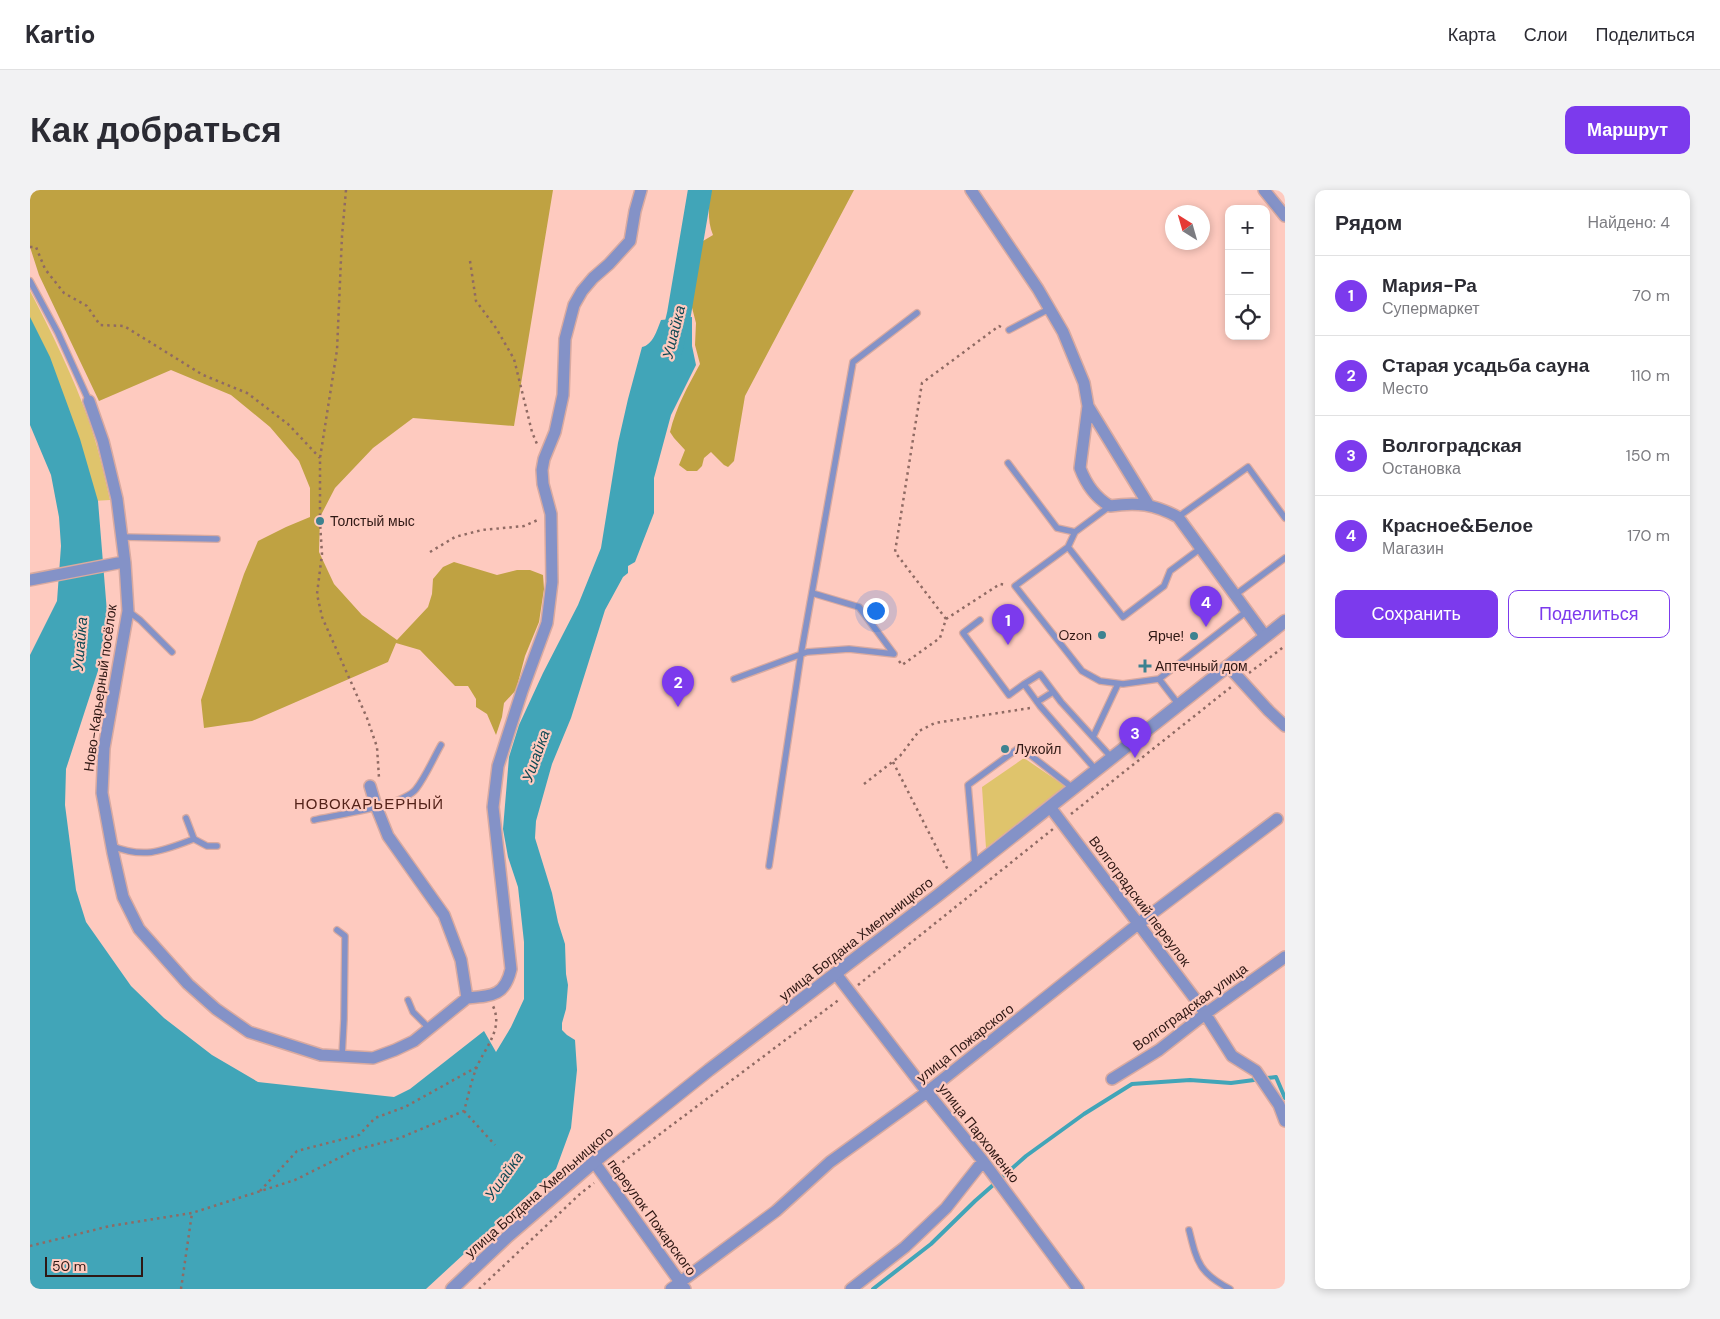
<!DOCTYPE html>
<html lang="ru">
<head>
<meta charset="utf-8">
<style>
	:root { --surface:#fff; --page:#f2f2f3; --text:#2b2b33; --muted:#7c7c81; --line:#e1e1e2; --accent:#7c3aed }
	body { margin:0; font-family:"DM Sans",sans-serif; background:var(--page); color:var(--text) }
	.controls { position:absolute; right:15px; top:15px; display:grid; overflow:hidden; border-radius:10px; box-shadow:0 2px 8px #0003 }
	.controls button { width:45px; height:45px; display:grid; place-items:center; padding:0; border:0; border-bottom:1px solid var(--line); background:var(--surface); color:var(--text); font:25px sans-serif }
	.compass { position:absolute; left:1135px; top:15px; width:45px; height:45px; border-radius:50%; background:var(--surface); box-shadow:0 2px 8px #0003; rotate:323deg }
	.scale { position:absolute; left:15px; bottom:12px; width:98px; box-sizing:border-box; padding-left:5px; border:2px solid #2f1814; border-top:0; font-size:14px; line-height:18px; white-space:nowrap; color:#2f1814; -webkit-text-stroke:4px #fecabf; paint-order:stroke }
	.you { position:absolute; left:845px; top:420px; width:18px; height:18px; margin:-12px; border:4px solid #fff; border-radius:50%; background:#1a73e8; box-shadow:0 0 0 8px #1a73e833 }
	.badge { display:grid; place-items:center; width:32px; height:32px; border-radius:50%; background:var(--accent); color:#fff; font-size:16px; font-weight:700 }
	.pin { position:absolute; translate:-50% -41px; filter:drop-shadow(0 1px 2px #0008) }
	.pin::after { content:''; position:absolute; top:26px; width:18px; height:15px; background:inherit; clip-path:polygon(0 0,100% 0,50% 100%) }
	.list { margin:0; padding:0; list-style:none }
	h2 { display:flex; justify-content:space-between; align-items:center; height:65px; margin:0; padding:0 20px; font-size:21px }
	h2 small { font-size:16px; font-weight:400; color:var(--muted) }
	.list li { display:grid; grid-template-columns:32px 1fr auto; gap:15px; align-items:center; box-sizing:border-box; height:80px; padding:0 20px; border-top:1px solid var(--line) }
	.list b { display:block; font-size:19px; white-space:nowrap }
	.list p { margin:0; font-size:16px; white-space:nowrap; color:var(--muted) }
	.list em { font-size:16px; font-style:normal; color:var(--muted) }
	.actions { display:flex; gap:10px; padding:15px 20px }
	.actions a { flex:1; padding:11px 0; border:1px solid var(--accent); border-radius:10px; text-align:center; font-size:18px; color:var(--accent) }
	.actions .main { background:var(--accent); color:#fff }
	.icon { flex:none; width:28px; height:28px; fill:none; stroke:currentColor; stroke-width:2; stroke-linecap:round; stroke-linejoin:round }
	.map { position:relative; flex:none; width:1255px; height:1099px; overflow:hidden; border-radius:10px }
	header { display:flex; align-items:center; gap:30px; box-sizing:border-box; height:70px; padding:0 25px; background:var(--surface); border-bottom:1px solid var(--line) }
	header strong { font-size:24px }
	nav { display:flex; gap:28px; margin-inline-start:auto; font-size:18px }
	.intro { display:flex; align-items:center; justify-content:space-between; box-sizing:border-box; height:120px; padding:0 30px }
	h1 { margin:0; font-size:35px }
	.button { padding:12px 22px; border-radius:10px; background:var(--accent); color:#fff; font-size:18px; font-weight:700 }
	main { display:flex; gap:30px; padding:0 30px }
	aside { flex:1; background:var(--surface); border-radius:10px; box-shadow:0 2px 8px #0003 }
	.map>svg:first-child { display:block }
	.green { fill:#dfc46c }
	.forest { fill:#bfa242 }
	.water { fill:#41a5b8 }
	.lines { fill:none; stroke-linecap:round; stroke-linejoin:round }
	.stream { stroke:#41a5b8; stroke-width:4 }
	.river { stroke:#41a5b8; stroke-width:24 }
	.service-casing { stroke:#d9aaa0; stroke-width:8 }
	.minor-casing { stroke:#d9aaa0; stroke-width:14 }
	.tertiary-casing { stroke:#d9aaa0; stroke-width:15 }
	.path { stroke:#8f6a63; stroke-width:2.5; stroke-dasharray:2.5 4; stroke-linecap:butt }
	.service { stroke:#8492c7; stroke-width:5.5 }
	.minor { stroke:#8492c7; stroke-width:11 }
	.tertiary { stroke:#8492c7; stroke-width:12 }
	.poi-dot { fill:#3d8290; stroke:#fecabf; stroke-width:2 }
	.labels { text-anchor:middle; stroke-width:4.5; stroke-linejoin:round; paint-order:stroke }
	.poi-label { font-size:14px; fill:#2f1814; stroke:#fecabf; text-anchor:start }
	.street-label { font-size:14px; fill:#2f1814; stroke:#fecabf }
	.water-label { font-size:15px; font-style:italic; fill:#0d4853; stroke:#fecabf }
	.neighbourhood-label { font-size:15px; letter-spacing:1px; fill:#542219; stroke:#fecabf }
</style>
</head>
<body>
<header>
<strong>Kartio</strong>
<nav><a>Карта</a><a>Слои</a><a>Поделиться</a></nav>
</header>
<div class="intro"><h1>Как добраться</h1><a class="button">Маршрут</a></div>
<main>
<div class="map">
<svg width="1255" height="1099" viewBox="0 0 1255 1099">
	<rect width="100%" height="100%" fill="#fecabf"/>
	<!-- green -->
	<path class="green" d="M0,101c22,42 43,85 59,130 9,26 15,52 21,79l-17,1 -63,-166z
		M994,568l41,28 -79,62 -4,-61z"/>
	<!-- forest -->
	<path class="forest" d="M0,0h523l-39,236 -101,-8 -40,30 -38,40 -15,29 -1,35 15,32 28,31 35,25 31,-33 4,-13 1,-15 10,-12 11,-5 43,13 20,-5h13l13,5 1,14 -5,33 -14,34 -9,34 -12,13 -2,14 -6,18 -9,-21 -11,-7v-8l-8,-13h-13l-35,-36 -24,-7 -8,19 -136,59 -48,7 -3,-28 43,-126 14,-33 28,-14 24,-10v-29l-11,-27 -29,-34 -39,-32 -60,-25 -72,31 -60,-126 -9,-28z
		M680,0h144l-109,206 -11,65 -6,6 -4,-2 -13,-13 -7,6 -2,8 -5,5h-10l-8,-6 6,-15 -11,-12 -4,-6c6,-25 18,-46 30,-68l-5,-19 1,-22 -7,-27 10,-46 4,-9 10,-6c-6,-14 -4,-29 -3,-45z"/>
	<!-- water -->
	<path class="water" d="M0,127l20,40 30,82 18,62 11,136 -43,132 -1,36 11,85 10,32 45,64 33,32 48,37 46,27 136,15 16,-8 74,-58 12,21 15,-25 13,-28v-57l-6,-55 -10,-30 -5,-28 6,-72 10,-32 24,-52 35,-68 23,-57 17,-105 10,-44 14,-52c11,-2 15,-17 19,-27l31,-3v29l4,19 -25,50 -17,63v35l-19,49 -7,4v7l-5,4 -18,33 -34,108 -19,46 -16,57 -1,17 17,55 6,29 7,22 1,30 2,11 -2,24 -4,14v7l5,5 8,5 2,30 -6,58 -15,41 -130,120h-396v-634l27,-54 4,-55 -2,-29 -8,-42 -21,-50z"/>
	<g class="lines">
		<!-- stream -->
		<path class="stream" d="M1237,888l9,-1 9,21
			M843,1099l58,-45 44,-43 51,-45 58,-42 48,-30 58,-4 41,3 23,-3"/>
		<!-- river -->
		<path class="river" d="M641,158l8,-34 21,-124"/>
		<defs>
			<path id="service" d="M0,91l28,52 31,68
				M979,140l40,-21
				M978,273l49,65 18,4
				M1148,327l70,-50 37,51
				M92,347l95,2
				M1038,357l7,-15 35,-26
				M1205,405l50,-37
				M98,421l12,9 32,32
				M950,430l-17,13 46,62 15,-11
				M704,489l73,-27 42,-3 45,5 -35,-47 -47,-14
				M1129,489l88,-68
				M1007,512l16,-10
				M1149,515l-20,-26 -36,5 -23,-3 -18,-10 -67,-85 53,-39 55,70 41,-31 6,-15 31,-23
				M1063,547l25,-53
				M1066,580l-56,-64 -16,-22 16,-10 21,28 51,56
				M156,628l8,21 13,7h10
				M284,630c22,-5 89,-14 102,-31 10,-13 17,-30 25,-44
				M82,656c33,13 50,5 82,-7
				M945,675l-7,-80 52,-38 54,42
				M739,676l32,-212 52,-292 64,-49
				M307,740l8,6 -1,83 -2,37
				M378,810l5,12 16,16
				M1159,1040c8,32 10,43 41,59"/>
			<path id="minor" d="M941,0l67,99 25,43 21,51 4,23 -8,62c6,16 16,30 30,38 27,-4 44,-2 68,11l87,119
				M1234,0l21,26
				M59,211l14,40 14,58 8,64 3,48 -24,137 -2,45 11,60 10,44 16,32 49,55 28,25 33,23 72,23 52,3 22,-8 19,-9 53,-43 -6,-38 -17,-45 -56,-79 -12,-30 -6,-20
				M1058,216l60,98
				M0,390l88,-17h7
				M1198,476l41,45 16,15
				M1020,617l149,197 33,52 24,15 23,34 6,16
				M806,784l91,118 56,69 95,128
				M437,808c25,-2 38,-2 44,-29l-18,-162 5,-41 24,-75 25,-68 5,-41 -1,-68 -8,-30 -1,-14 2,-11 11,-27 8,-37 2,-56 9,-34 8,-14 11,-13 16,-14 21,-23 5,-30 6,-21
				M1082,889l47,-29 46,-36 80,-57
				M564,972l91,127
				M641,1099l105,-78 54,-49 97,-70 211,-168 139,-105
				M821,1099l54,-42 41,-39 37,-47"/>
			<path id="tertiary" d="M422,1099l56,-53 86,-74 115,-92 228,-174 348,-275"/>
		</defs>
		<!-- service casing -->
		<use href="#service" class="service-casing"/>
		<!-- minor casing -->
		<use href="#minor" class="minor-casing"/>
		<!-- tertiary casing -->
		<use href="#tertiary" class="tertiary-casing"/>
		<!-- path -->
		<path class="path" d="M316,0l-4,46 -5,114 -17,108v64l2,32 -5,40 5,23 45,101 10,29 2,31
			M0,57h6l9,22 19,24 23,13 13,19 24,1 79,49 44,18 41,31 32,34
			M440,71l6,40 20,27 18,31 18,73 5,12
			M400,362l25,-15 27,-7 42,-4 16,-7
			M916,429l-51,-67 27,-169 77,-57 2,1
			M869,471l3,4 38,-27 6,-19 54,-35 7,1
			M1219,483l36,-27
			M863,572l56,110
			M834,594l36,-28 19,-25 16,-8 95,-15
			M1041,624l160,-127
			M828,795l195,-156
			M434,921l31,34
			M582,980l228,-171
			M230,1001l37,-40 62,-16 16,-17 30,-11 72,-40
			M0,1056l80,-20 82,-13 103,-33 60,-30 45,-12 64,-27c4,-14 7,-29 12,-42 8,-21 28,-39 17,-63
			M151,1099l11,-76
			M449,1099l102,-96 13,-10"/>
		<!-- service -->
		<use href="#service" class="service"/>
		<!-- minor -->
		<use href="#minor" class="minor"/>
		<!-- tertiary -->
		<use href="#tertiary" class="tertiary"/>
	</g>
	<!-- markers -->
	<g class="poi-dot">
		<circle cx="290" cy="331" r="5"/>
		<circle cx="1072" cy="445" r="5"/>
		<circle cx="1164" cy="446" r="5"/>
		<path d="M1112.5 468.5h5v5h5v5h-5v5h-5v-5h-5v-5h5z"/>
		<circle cx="975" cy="559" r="5"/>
	</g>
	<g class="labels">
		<!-- poi labels -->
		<g class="poi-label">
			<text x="300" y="336">Толстый мыс</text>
			<text x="1062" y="450" text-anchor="end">Ozon</text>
			<text x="1154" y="451" text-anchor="end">Ярче!</text>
			<text x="1125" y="481">Аптечный дом</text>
			<text x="985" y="564">Лукойл</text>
		</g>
		<!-- street labels -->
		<g class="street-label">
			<text transform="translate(70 498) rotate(-82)" y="5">Ново-Карьерный посёлок</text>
			<text transform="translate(1110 711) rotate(53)" y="5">Волгоградский переулок</text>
			<text transform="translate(826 749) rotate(-38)" y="5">улица Богдана Хмельницкого</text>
			<text transform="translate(1160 817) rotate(-36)" y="5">Волгоградская улица</text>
			<text transform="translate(935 853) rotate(-38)" y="5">улица Пожарского</text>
			<text transform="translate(949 943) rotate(52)" y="5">улица Пархоменко</text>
			<text transform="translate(509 1002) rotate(-41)" y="5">улица Богдана Хмельницкого</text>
			<text transform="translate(622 1027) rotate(54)" y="5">переулок Пожарского</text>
		</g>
		<!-- water labels -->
		<g class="water-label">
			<text transform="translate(644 142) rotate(-76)" y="5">Ушайка</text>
			<text transform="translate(50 454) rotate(-85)" y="5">Ушайка</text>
			<text transform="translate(506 566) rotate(-70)" y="5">Ушайка</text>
			<text transform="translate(474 986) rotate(-55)" y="5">Ушайка</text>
		</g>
		<!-- neighbourhood labels -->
		<g class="neighbourhood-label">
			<text x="339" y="619">НОВОКАРЬЕРНЫЙ</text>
		</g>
	</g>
</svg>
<div class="controls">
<button>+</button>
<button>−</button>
<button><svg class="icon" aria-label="locate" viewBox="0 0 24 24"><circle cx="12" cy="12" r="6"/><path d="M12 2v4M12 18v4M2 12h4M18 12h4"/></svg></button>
</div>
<svg class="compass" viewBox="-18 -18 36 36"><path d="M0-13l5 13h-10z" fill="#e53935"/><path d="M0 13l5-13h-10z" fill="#7c7c81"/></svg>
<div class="scale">50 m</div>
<div class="you"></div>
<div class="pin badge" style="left:978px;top:455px">1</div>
<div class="pin badge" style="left:648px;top:517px">2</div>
<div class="pin badge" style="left:1105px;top:568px">3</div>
<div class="pin badge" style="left:1176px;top:437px">4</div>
</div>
<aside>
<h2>Рядом<small>Найдено: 4</small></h2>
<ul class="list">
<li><span class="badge">1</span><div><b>Мария-Ра</b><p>Супермаркет</p></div><em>70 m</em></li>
<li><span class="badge">2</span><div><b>Старая усадьба сауна</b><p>Место</p></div><em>110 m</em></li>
<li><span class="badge">3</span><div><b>Волгоградская</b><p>Остановка</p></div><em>150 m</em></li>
<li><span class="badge">4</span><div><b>Красное&amp;Белое</b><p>Магазин</p></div><em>170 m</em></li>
</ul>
<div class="actions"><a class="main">Сохранить</a><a>Поделиться</a></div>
</aside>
</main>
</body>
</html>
